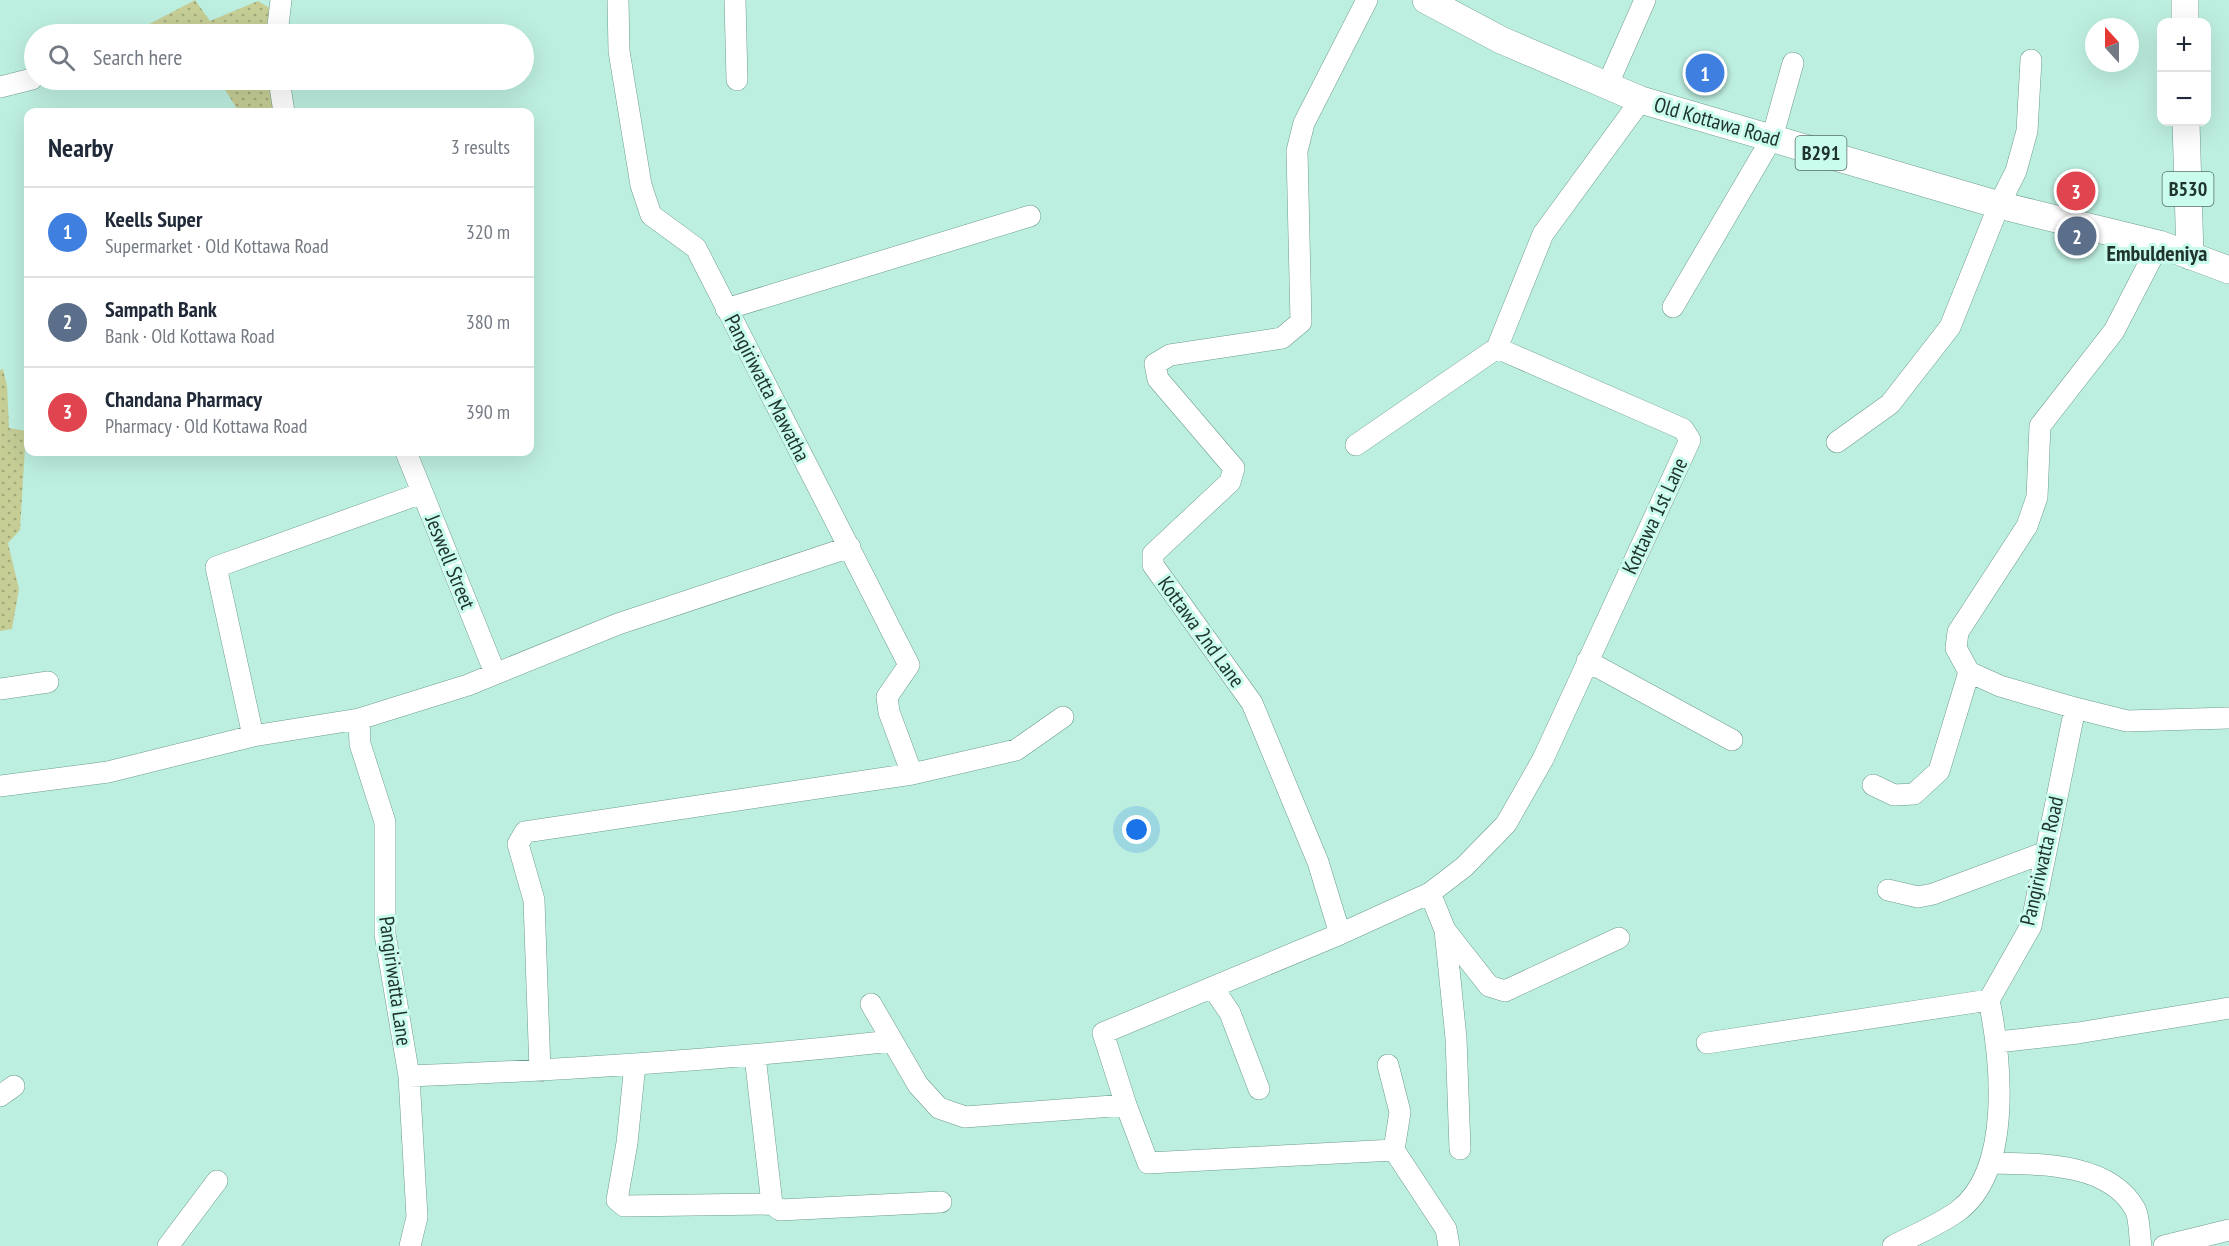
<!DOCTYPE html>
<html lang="en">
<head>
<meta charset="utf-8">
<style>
	:root { --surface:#fff; --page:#f6f6f7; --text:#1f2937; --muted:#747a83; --line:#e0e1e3; --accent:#b45309 }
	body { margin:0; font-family:"PT Sans Narrow",sans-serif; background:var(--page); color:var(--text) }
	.controls { position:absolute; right:18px; top:18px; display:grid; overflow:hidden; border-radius:12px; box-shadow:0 6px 24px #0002 }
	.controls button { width:54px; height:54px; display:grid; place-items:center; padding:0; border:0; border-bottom:2px solid var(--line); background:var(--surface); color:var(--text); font:30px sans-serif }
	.compass { position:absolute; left:2085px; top:18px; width:54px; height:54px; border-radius:50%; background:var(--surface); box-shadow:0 6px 24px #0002; rotate:339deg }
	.you { position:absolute; left:1137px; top:830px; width:21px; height:21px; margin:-15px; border:4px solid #fff; border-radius:50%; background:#1a73e8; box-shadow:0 0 0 9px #1a73e833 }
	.badge { display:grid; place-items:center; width:39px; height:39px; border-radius:50%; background:var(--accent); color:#fff; font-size:20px; font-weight:700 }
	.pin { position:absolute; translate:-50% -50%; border:3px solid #fff; box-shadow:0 2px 6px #0006 }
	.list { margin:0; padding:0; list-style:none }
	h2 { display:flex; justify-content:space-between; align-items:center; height:78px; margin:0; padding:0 24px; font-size:26px }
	h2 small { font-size:20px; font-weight:400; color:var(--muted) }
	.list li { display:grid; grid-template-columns:39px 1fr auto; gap:18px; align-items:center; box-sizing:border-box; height:90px; padding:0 24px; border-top:2px solid var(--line) }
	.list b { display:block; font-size:22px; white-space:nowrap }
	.list p { margin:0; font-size:20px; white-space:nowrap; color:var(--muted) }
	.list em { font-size:20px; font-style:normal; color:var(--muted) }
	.icon { flex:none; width:33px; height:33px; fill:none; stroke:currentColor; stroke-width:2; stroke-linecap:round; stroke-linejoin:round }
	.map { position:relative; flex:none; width:2229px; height:1246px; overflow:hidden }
	.search { position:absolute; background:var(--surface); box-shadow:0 6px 24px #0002; left:24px; top:24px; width:510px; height:66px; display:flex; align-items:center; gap:15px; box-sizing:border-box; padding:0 21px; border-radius:33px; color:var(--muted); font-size:22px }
	.panel { position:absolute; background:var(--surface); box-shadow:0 6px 24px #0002; left:24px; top:108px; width:510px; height:348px; border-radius:12px }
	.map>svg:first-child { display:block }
	.grass { fill:url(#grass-dots) }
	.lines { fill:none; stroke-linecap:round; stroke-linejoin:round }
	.minor-casing { stroke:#6d9c8e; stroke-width:22 }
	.major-casing { stroke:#6d9c8e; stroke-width:28 }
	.minor { stroke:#fff; stroke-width:21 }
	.major { stroke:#fff; stroke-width:27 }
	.labels { text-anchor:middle; stroke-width:6; stroke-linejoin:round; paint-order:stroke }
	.shield { fill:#cafced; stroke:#537067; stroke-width:1.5 }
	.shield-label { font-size:20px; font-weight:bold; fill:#20342e }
	.street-label { font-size:21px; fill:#20342e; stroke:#cafced }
	.neighbourhood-label { font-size:22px; font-weight:bold; fill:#20342e; stroke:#cafced }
</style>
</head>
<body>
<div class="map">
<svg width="2229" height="1246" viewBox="0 0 2229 1246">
	<defs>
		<pattern id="grass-dots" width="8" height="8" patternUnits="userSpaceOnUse" patternTransform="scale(1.5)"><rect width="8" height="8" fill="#c6ce96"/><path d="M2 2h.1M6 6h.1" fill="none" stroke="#a0a87b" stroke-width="1.8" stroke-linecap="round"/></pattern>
	</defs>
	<rect width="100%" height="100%" fill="#bdefe0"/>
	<!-- grass -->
	<path class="grass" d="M195,0l15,21 48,-20 15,9 -3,24h-127l-3,-5z
		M219,80h54l4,32h-38z
		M3,369l4,17 2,42 17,3 -6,99 -12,13 11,46 -7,40 -12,2v-261z"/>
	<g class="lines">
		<defs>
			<path id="minor" d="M618,0l1,51 22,134 10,30 45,33 213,417 -22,32 2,15 23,62
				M735,0l2,80
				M277,34l4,-34
				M279,80l5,32
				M1607,86l38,-86
				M0,87l32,-8
				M1673,307l99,-169 21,-75
				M726,309l304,-93
				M1497,348l46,-114 98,-134
				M1837,442l53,-38 60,-77 49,-122 17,-34 11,-40 4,-71
				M1356,445l141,-97
				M406,452l89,221
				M1587,661l145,79
				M1969,672l-13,-24 2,-16 69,-106 10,-29 3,-71 74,-95 45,-87
				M0,689l48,-7
				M2075,708l52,13 102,-3
				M359,719l1,25 25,78v112l24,142 8,141 -7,29
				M253,736l-37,-169 206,-74
				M1873,785l21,10 20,-1 25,-23 30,-99
				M0,786l108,-14 145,-36 106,-17 109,-34 150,-61 232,-77
				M1888,890l30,7 15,-3 113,-42
				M1430,893l15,37 11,108 4,111
				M1445,930l44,56 16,5 114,-53
				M1340,934l-22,-72 -66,-159 -99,-138v-11l77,-72 4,-14 -76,-89 -3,-15 15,-9 112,-17 19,-16 -4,-171 7,-28 63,-123
				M1213,988l17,25 29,76
				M871,1004l47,81 21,23 26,9 161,-12 22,58 246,-13
				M1998,1042l80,-9 151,-25
				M1707,1043l282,-43
				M755,1056l17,148 8,6 161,-8
				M635,1064l-8,79 -10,57 7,6 148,-2
				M1388,1065l12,47 -6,38 52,79 3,17
				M540,1071l-6,-171 -16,-56 7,-12 387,-58 104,-24 47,-33
				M409,1076c161,-6 322,-17 483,-35
				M0,1096l14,-10
				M1126,1105l-23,-72 237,-99 90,-41 34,-26 42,-43 37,-65 147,-319 -7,-11 -186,-81
				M1992,1163c46,1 117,-1 143,46 5,9 4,27 6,37
				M168,1246l49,-65
				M1893,1246c21,-11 46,-21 65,-35 55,-41 43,-152 31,-211l42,-74 44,-218 -75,-22 -31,-14
				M2164,1246l65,-16"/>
			<path id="major" d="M1426,0l75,40 140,60 358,105 160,39 70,26
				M2185,22v-22
				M2186,122l4,134"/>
		</defs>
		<!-- minor casing -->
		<use href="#minor" class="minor-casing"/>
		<!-- major casing -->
		<use href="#major" class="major-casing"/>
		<!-- minor -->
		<use href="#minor" class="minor"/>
		<!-- major -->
		<use href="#major" class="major"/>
	</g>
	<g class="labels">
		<!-- shield labels -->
		<g class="shield">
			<rect x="1795.5" y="136" width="51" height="34" rx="4.5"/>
			<rect x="2162.5" y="172" width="51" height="34" rx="4.5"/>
		</g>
		<g class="shield-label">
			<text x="1821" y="160">B291</text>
			<text x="2188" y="196">B530</text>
		</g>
		<!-- street labels -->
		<g class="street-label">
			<text transform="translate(1717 122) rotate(16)" y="7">Old Kottawa Road</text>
			<text transform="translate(767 388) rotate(63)" y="7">Pangiriwatta Mawatha</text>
			<text transform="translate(1655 516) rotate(-65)" y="7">Kottawa 1st Lane</text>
			<text transform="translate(450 562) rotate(68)" y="7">Jeswell Street</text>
			<text transform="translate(1201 632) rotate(54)" y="7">Kottawa 2nd Lane</text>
			<text transform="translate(2042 861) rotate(-77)" y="7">Pangiriwatta Road</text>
			<text transform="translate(395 981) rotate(82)" y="7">Pangiriwatta Lane</text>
		</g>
		<!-- neighbourhood labels -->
		<g class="neighbourhood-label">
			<text x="2157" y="261">Embuldeniya</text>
		</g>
	</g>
</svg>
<div class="controls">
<button>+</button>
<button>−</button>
</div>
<svg class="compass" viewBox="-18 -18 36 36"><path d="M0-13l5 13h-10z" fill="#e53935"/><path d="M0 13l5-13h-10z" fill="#747a83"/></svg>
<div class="you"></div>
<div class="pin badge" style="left:1705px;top:73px;background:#3f7fe0">1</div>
<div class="pin badge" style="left:2077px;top:236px;background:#5c6f8a">2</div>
<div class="pin badge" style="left:2076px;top:191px;background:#e0444e">3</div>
<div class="search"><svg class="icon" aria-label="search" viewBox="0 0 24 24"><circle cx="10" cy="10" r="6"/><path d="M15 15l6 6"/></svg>Search here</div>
<section class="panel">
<h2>Nearby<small>3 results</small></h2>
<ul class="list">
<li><span class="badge" style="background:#3f7fe0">1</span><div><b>Keells Super</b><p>Supermarket · Old Kottawa Road</p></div><em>320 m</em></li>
<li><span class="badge" style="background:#5c6f8a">2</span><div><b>Sampath Bank</b><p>Bank · Old Kottawa Road</p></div><em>380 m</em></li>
<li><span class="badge" style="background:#e0444e">3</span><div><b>Chandana Pharmacy</b><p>Pharmacy · Old Kottawa Road</p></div><em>390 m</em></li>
</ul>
</section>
</div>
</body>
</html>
